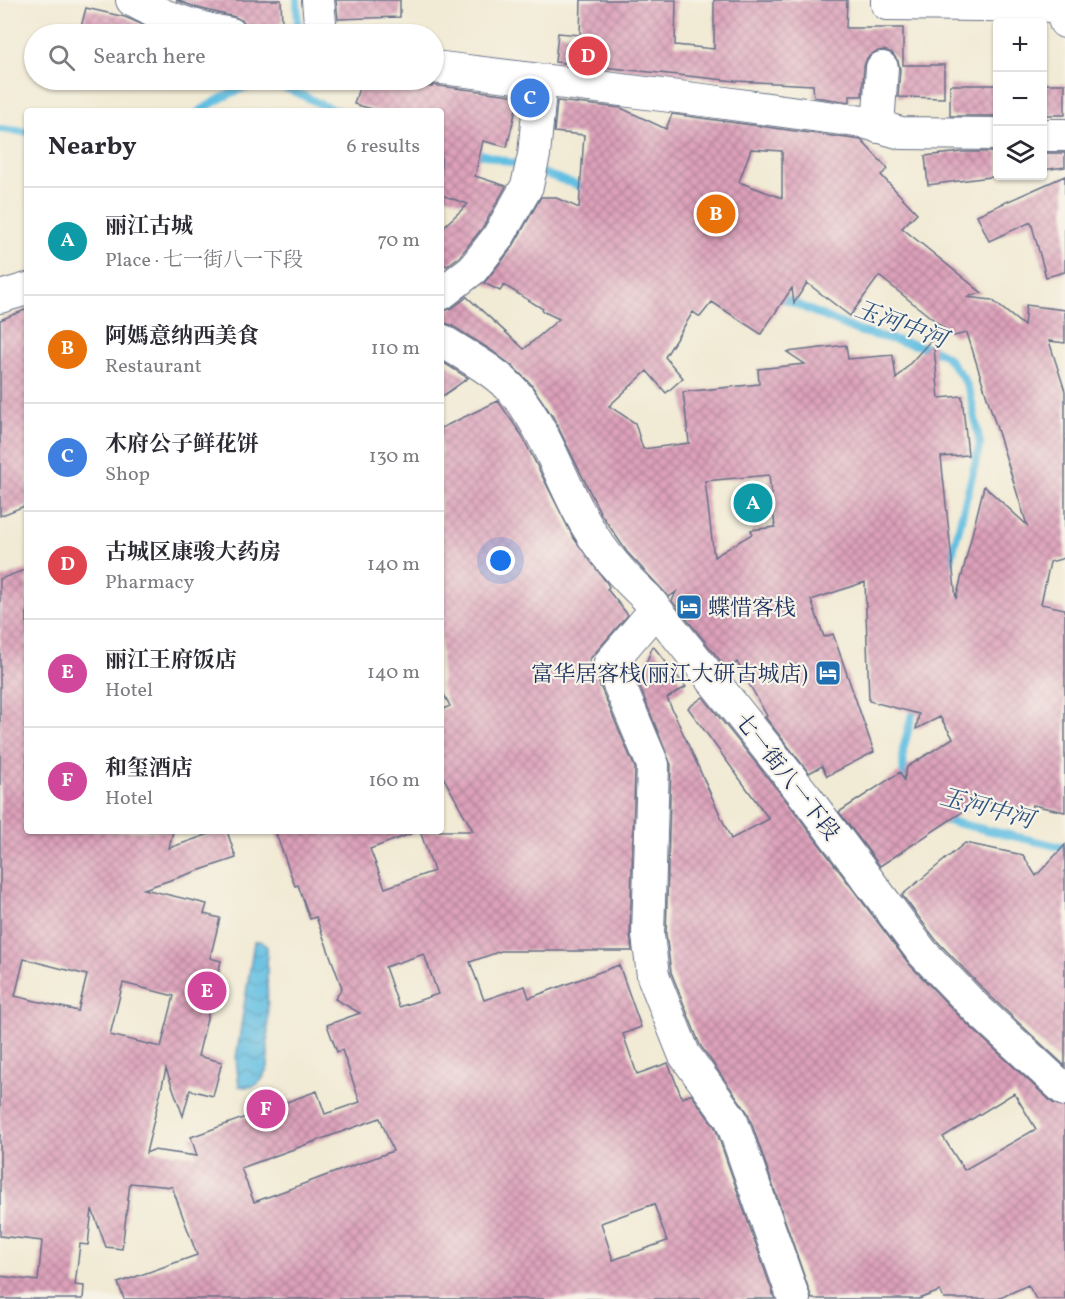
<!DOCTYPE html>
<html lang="en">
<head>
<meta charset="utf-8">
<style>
	:root { --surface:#fff; --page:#f2f2f3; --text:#2b2b33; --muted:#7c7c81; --line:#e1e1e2; --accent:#1a73e8 }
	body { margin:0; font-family:Vollkorn,"Noto Serif SC",serif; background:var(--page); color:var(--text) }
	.controls { position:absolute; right:18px; top:18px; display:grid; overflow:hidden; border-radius:6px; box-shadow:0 2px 4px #0004 }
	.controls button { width:54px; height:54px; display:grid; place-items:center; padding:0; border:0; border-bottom:2px solid var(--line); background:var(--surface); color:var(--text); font:30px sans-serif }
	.you { position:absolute; left:501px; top:561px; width:21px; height:21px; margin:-15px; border:4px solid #fff; border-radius:50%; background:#1a73e8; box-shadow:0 0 0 9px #1a73e833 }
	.badge { display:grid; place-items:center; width:39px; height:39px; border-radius:50%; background:var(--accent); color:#fff; font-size:20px; font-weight:700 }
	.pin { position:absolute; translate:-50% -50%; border:3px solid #fff; box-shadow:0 2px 6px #0006 }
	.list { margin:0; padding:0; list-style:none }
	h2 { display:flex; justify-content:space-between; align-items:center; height:78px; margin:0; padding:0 24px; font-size:26px }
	h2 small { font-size:20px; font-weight:400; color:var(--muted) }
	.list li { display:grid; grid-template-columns:39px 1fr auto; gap:18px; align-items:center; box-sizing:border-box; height:108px; padding:0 24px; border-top:2px solid var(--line) }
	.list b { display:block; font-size:22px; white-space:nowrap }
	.list p { margin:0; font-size:20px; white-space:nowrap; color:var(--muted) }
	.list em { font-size:20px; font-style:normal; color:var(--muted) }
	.icon { flex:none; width:33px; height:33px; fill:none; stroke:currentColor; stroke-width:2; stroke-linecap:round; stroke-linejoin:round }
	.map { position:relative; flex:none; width:1065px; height:1299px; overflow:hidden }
	.search { position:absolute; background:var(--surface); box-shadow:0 2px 4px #0004; left:24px; top:24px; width:420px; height:66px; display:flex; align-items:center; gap:15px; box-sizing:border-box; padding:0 21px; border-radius:33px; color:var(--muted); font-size:22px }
	.panel { position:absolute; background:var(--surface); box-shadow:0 2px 4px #0004; left:24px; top:108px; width:420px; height:726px; border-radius:6px }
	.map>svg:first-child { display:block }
	.water { fill:url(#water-waves); stroke:#4077a0; stroke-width:1.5 }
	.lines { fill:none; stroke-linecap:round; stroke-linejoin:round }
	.stream { stroke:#64bfe2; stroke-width:8 }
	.building { fill:url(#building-cross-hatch); fill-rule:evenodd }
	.minor-casing { stroke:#667087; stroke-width:34 }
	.minor { stroke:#fff; stroke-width:32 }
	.labels { text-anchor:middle; stroke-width:4.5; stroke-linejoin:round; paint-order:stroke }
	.poi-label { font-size:22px; fill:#1b2f5e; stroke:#f7f3e8; text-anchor:start }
	.street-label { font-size:22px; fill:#1b2f5e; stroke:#f7f3e8 }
	.water-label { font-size:24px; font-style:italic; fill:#2d537f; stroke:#f7f3e8 }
</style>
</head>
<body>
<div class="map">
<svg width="1065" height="1299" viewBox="0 0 1065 1299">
	<defs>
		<pattern id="water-waves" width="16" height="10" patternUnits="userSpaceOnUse" patternTransform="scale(1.5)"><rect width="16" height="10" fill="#64bfe2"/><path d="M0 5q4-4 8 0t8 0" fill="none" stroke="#529cba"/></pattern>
		<pattern id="building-cross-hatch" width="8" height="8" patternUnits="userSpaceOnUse" patternTransform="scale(1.5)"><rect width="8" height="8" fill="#dda1ba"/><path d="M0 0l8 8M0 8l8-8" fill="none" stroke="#b2849a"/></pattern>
	</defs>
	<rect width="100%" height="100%" fill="#f7f3e8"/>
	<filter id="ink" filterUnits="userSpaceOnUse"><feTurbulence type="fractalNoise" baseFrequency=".0167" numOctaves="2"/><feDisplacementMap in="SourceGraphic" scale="12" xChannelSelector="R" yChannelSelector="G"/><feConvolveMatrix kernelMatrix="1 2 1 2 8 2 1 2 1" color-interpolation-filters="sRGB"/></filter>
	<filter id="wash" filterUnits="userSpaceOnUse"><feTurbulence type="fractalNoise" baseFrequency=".008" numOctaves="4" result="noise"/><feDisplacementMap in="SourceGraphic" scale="24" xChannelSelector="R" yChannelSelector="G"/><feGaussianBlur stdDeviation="1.35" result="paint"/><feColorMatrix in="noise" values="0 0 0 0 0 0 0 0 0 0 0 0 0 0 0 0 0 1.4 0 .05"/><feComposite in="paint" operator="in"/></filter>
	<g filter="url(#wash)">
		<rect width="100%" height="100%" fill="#f1ead4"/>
		<!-- water -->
		<path class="water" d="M261,941l6,6 1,120c-5,15 -12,23 -29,19l-3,-27 18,-117z"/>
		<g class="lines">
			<!-- stream -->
			<path class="stream" d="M297,0l1,31 15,3
				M200,111c34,-22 61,-36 100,-17 14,6 24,14 39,17
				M0,129l27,3
				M471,151l55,16
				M537,171l51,18
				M775,295l83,36 74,18 14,7 18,23 6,14 10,51 -31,123
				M904,786l-1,-36 12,-47
				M939,819l126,29"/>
		</g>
		<g id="blocks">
			<!-- building -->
			<path class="building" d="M176,0h105l1,23 -7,1 -2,10h-24l-1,-6 -5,-7 -8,-4 -37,-9z
				M336,0h64v17l-62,2z
				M581,0h95l-1,45 39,4v-49h133l-1,28h57v37h41v33l-46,-1 2,-28 -2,-8 -6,-8 -8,-3 -9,2 -8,6 -3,9 -2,29h-12v6l-36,-5 -1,-12 -78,-4 -180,-19 3,-29 22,2z
				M86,8l39,9 39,17h-68l-16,-3z
				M392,80l40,7v-2l87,11 -12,51 -24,-6 -8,35 31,10 -23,41 -23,29 -13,10 -6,-3v-34l27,-25 -27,-9v-84h-62l-25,-7 7,-23 29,6z
				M1042,84h23v31h-23z
				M950,85h48v31h-48z
				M557,101l64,7 45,21 6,-15 189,26 27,29 -7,6 36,38 -15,15 80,65 -16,4 26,3 32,26 2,-21 39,5v33l-16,-2 16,50v167l-15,4 -9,42 24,5v203l-33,-7 -1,6 -43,-9 -3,-4 -5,3 -10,-2 -3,10 -87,57 -41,-54 61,-40 4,8 3,-13 46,-29 -13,-21 -24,12 3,-15 -50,-13 -4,-119 -54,18 13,37 9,-3 41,118 -47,24 -5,-10 -13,7 -44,-56 2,-1 -30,-54 -9,8 -56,-69 4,-9 -7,5 -42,-45 -26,-38 -48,-97 -23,-34 -19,-18 -20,-15 -40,-25 -10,-3v-10l11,-4 15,-11 57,52 35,-30 -17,-8 1,-2 -39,-24 -4,6 -16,-8 28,-35 29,-51h13l25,11 5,-73 -30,-3zM751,149l31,2v47l-43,-16zM879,276l75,60 13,-3 60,192 -43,-39 -28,113 -15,-142 27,-2 -6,-59 -23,2 -6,-60 -37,41 -3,-24 -45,4 -2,-14 -59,7 18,12 -47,5 1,15 -76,8 6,51 -46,6 -8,-26 -26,-17 38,-35 19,22 17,-15 -18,-21 28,-45 7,5 12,-15 49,32 31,-46 2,15 13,-20 43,33zM769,475l6,52 -24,3 1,4 -38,23 -9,-76z
				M962,152h36v24l-70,9 -3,-29z
				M1042,153h23v14l-23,3z
				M1065,176v96l-19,5 -15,-55 -42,19 -12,-26z
				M27,309v196l-27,11v-196z
				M441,361l27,17 -27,19z
				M498,401l23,33 52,103 34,46 2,4 -2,2 21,26 -39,45 46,108 -5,166 2,17h-131l-31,11 14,38 41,-14 4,12 90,-33 22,62 -18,7 14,40 31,-11 14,35 9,-4 24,33 60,172h-651l-6,-16 79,-28 -25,-68 -42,-4 -8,66 -16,-2 -14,-38 -4,36 -8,-1 -5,41 9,1 -1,13h-83v-23l38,5 4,-40 -42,-5v-657l27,-10v262h146l-4,17 49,-17h9l9,27 -92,31 63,15 -3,10 16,4 -10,40 11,3 -23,95 24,6 -9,34 -23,-6 -7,26 -17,-47 -20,84 7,-3 44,6 -6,-19 126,-46 8,23 35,-12 -18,-52 -5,2 -10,-27 33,-12 -25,-14 7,-11 -26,-71 -6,2 -12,-34 -3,1 -20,-55h137l1,2 -43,16 15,39 49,-17 -14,-40h53l-32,-58v-63l9,-4 -9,-17v-261zM424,954l14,40 -39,13 -14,-40zM24,959l63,16 -9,36 -63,-15zM123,983l51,13 -13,51 -51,-12zM380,1118l13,33 -139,51 -13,-34zM654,1204l13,37 -54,19 -12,-37z
				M653,646l33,41 -19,11 64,141 38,-20 -81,-111 15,-11 89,111 117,156 55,57 89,82 12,4v192h-29l-8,-14 -30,14h-54l-4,-8 -21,8h-107l-64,-186 -48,-68 -29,-73 -5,-38 5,-169 -31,-78v-10zM1014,1093l22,36 -72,41 -21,-33z
				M965,843l58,12 13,21 29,-31v221l-76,-71 -53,-55 -34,-45z"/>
		</g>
	</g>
	<g filter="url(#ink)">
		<use href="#blocks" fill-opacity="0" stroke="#667087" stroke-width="1.5"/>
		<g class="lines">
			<defs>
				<path id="minor" d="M132,0c30,17 65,28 99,34
					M318,0l3,34
					M887,0v4l174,2 4,16
					M434,67l277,34 152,21 38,11 97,1
					M878,127l4,-59
					M1042,135h23
					M441,294l32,-25 25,-32 29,-51 7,-31 7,-75
					M0,297l27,-8
					M441,340c25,16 55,31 75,54 32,39 46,91 72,134 16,27 36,49 59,70l159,199 116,155 54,56 89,82
					M656,609l-46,54 43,102 -5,170 5,41 31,78 47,65 63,180"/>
			</defs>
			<!-- minor casing -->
			<use href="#minor" class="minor-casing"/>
			<!-- minor -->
			<use href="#minor" class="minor"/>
		</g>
	</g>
	<!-- icons -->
	<defs>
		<symbol id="hotel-square" viewBox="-11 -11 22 22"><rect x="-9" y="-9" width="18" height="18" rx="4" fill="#1f6fb2" stroke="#f7f3e8"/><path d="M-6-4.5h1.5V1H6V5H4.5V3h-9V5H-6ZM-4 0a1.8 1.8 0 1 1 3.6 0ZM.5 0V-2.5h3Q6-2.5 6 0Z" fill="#fff"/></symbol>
	</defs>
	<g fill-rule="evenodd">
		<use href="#hotel-square" x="674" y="592" width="30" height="30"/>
		<use href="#hotel-square" x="813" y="658" width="30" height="30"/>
	</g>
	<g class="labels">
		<!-- poi labels -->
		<g class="poi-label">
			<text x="708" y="615">蝶惜客栈</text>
			<text x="808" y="681" text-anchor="end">富华居客栈(丽江大研古城店)</text>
		</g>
		<!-- street labels -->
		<g class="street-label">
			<text transform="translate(788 776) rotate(52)" y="8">七一街八一下段</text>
		</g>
		<!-- water labels -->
		<g class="water-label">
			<text transform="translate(901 324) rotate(20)" y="8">玉河中河</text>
			<text transform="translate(987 808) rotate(15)" y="8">玉河中河</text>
		</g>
	</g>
</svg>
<div class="controls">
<button>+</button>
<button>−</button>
<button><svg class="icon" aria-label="layers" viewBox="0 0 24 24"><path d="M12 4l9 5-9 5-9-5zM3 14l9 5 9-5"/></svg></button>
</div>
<div class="you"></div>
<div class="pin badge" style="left:753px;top:503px;background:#0f9aa8">A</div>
<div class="pin badge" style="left:716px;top:214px;background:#e8710a">B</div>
<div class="pin badge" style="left:530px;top:98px;background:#3f7fe0">C</div>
<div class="pin badge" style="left:588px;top:56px;background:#e0444e">D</div>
<div class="pin badge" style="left:207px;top:991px;background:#d1479c">E</div>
<div class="pin badge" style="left:266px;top:1109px;background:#d1479c">F</div>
<div class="search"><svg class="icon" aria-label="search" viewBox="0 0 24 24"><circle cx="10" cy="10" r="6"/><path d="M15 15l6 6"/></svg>Search here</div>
<section class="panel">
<h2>Nearby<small>6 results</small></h2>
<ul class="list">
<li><span class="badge" style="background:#0f9aa8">A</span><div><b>丽江古城</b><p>Place · 七一街八一下段</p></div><em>70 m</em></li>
<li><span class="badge" style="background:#e8710a">B</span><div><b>阿媽意纳西美食</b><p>Restaurant</p></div><em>110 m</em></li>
<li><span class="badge" style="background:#3f7fe0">C</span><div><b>木府公子鲜花饼</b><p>Shop</p></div><em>130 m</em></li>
<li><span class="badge" style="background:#e0444e">D</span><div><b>古城区康骏大药房</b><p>Pharmacy</p></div><em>140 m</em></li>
<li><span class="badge" style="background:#d1479c">E</span><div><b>丽江王府饭店</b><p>Hotel</p></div><em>140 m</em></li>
<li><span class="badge" style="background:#d1479c">F</span><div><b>和玺酒店</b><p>Hotel</p></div><em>160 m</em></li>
</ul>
</section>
</div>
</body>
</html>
